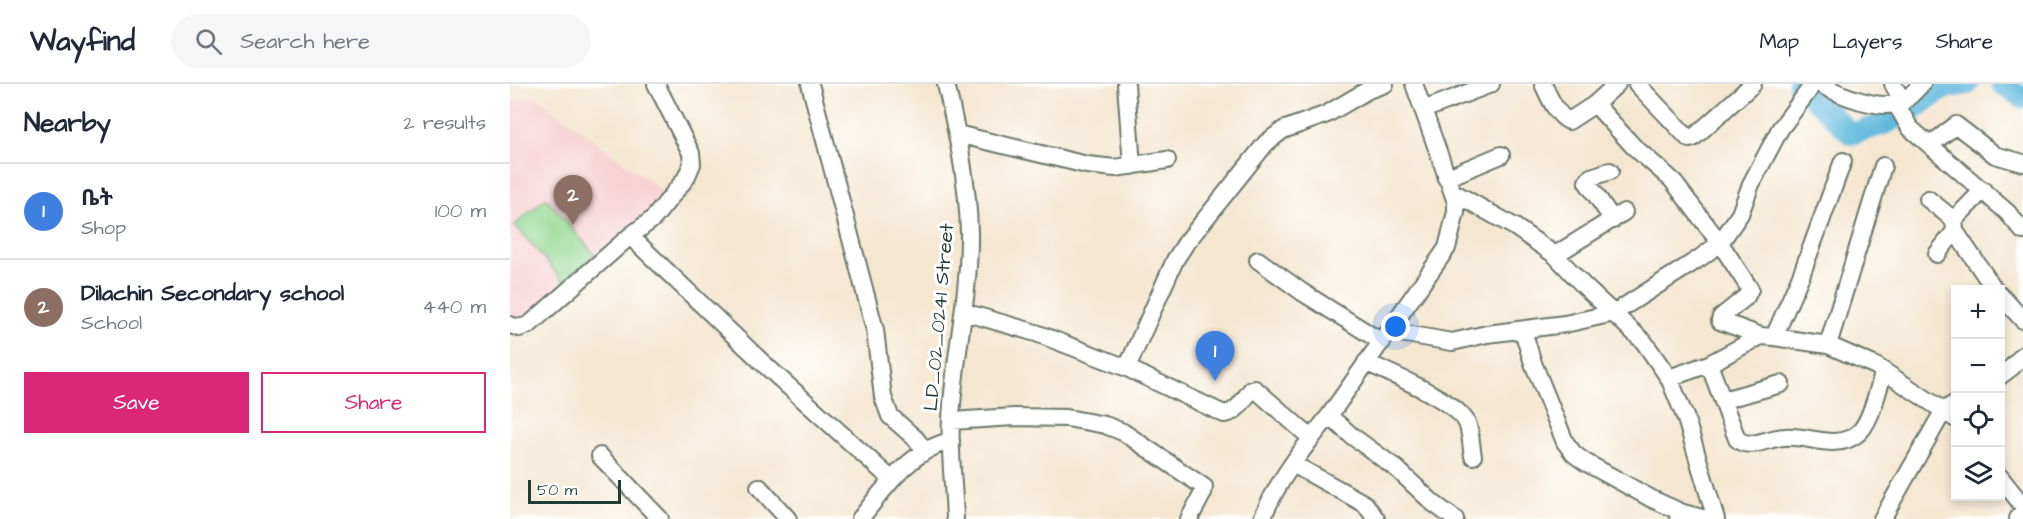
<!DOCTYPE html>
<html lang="en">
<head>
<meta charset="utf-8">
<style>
	:root { --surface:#fff; --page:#f6f6f7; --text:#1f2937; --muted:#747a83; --line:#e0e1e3; --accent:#db2777 }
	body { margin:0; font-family:"Architects Daughter","Noto Sans Ethiopic",sans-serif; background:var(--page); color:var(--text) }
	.controls { position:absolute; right:18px; bottom:18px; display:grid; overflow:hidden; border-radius:0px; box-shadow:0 3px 9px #0003 }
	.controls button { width:54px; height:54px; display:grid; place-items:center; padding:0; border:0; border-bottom:2px solid var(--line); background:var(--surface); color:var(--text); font:30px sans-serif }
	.scale { position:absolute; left:18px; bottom:15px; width:93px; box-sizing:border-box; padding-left:6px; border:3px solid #1f3d34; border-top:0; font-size:16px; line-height:21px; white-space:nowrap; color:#1f3d34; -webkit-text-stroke:4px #fff; paint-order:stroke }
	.you { position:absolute; left:886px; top:243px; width:21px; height:21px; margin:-15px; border:4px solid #fff; border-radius:50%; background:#1a73e8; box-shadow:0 0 0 9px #1a73e833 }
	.badge { display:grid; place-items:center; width:39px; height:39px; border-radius:50%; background:var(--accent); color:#fff; font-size:20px; font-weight:700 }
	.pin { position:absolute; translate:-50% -50px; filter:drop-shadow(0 2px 3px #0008) }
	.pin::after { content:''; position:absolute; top:32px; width:21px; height:18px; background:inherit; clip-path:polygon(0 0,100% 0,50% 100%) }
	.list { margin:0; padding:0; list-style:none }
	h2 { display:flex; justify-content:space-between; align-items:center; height:78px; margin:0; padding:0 24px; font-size:26px }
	h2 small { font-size:20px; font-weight:400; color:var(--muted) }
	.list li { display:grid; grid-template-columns:39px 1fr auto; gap:18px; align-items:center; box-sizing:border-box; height:96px; padding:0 24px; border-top:2px solid var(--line) }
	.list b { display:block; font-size:22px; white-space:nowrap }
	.list p { margin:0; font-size:20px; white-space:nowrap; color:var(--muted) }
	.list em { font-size:20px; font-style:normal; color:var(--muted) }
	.actions { display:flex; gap:12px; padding:18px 24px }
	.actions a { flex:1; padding:14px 0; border:2px solid var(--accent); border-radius:0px; text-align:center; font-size:21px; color:var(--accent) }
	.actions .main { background:var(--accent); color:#fff }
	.icon { flex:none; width:33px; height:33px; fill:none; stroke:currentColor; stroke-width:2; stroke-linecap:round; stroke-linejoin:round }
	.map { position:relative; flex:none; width:1513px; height:435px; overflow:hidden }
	header { display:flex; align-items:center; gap:36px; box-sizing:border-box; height:84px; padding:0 30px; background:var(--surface); border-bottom:2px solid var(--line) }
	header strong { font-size:28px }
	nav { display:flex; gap:33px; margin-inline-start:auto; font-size:21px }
	.search { width:420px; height:54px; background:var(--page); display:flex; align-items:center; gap:15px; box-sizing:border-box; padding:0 21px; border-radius:33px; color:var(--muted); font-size:22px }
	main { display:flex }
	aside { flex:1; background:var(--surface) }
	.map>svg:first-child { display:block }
	.built { fill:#f7cfd1 }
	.green { fill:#93d790; stroke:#598a62; stroke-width:1.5 }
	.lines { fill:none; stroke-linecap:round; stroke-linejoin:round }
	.river { stroke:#60b8dd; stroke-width:22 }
	.minor-casing { stroke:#6a786b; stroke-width:20 }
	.major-casing { stroke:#6a786b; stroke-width:24 }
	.minor { stroke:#fff; stroke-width:16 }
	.major { stroke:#fff; stroke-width:21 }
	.labels { text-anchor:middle; stroke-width:6; stroke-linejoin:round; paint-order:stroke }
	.street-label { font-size:20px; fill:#1f3d34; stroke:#fff }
</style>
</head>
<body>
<header>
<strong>Wayfind</strong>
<div class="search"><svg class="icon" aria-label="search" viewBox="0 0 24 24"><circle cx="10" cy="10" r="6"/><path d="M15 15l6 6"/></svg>Search here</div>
<nav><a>Map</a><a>Layers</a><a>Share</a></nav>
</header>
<main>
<aside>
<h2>Nearby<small>2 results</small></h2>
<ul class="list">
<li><span class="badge" style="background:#3f7fe0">1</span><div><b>ቤት</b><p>Shop</p></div><em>100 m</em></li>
<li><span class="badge" style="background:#8d6e63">2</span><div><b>Dilachin Secondary school</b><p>School</p></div><em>440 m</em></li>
</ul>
<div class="actions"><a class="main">Save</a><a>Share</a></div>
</aside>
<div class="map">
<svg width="1513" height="435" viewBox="0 0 1513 435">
	<rect width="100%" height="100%" fill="#fff"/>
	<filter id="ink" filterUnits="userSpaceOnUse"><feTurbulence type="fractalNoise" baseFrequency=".0167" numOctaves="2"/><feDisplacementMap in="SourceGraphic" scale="12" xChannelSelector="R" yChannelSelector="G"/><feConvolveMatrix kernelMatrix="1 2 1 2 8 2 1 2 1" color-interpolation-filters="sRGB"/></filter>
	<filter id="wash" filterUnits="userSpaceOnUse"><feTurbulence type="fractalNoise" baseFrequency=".008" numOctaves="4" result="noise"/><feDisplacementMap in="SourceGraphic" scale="24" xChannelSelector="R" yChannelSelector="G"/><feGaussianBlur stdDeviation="1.35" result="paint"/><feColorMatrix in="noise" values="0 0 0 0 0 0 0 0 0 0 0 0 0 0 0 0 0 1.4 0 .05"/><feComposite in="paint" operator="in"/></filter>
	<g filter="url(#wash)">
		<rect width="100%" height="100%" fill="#f4e7d0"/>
		<!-- built -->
		<path class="built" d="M25,12l134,100 -154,137 -5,-6v-229l5,3z"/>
		<!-- green -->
		<path class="green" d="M36,114l49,57 -31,27 -49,-57z"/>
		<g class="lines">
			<!-- river -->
			<path class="river" d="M1289,0l52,50 33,-10 23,-11 38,-25 23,-4
				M1492,0l21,14"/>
		</g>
	</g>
	<g filter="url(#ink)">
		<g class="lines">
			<defs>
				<path id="minor" d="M300,0l65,246 8,67 7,19 26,23 9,12
					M436,0c11,49 22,97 23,148 1,63 -15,124 -18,187 -2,33 3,67 4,100
					M616,0l6,82
					M1033,0c6,12 13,31 26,37l26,-17 38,42 39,34 48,63 30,46 -4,8 -25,20 -1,4 41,15
					M1127,0l52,55 4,-1 60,-54
					M1310,0c18,10 60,28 81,18 8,-3 15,-13 21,-18
					M1383,0l10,18
					M1085,20l22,-20
					M1386,20l14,24 97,84 16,19
					M913,26l68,-26
					M447,50l130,31 28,3 52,-8
					M1420,61l26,-20 39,30 28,8
					M1100,87l-19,6 -4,5 26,38
					M936,94l55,-23
					M1473,106l-29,30 1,11 40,59
					M943,108l62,35 40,28
					M1418,115l26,21
					M1114,128l-69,43 29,31 60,56 25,36
					M120,152l135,129 126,114
					M1427,170l18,-23
					M748,176l44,32 80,50
					M1490,211l23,25
					M454,228l72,21 91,35 48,-108 11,-17 80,-100 17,-13 44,-16 41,-24 17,-6
					M0,241l9,3 10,-3 101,-89 23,-17 33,-41 6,-14 -1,-11 -35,-69
					M879,247l63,11 35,-8 78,-10 49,-11 86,-55 20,-15 20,-29 11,-30 29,-55 29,-39 2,-6
					M1013,247l10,32 32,79 9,12 11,8 67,37 31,14
					M1264,253l28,-64 41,-112
					M1318,261l55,-179
					M856,278c24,12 90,38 101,61 4,10 4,23 6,33
					M1199,280l28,75c13,12 32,-2 48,-2 24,-2 51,14 72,-3 14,-10 21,-46 27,-63
					M617,284l97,46c13,-1 19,-14 27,-24l4,-1 56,49
					M1490,292l12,-9 11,-12
					M1213,316l58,-16
					M819,332l23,20 45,33 36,34 22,16
					M441,337l63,-4 53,1 38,7 18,7 81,55 -1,6 -14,26
					M90,372l60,63
					M783,380l72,40 11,15
					M1490,393l23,29
					M249,403l29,32
					M350,435c24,-30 51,-70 91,-78
					M752,435c15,-38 42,-72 67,-103l118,-168 9,-36v-10l-42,-118
					M1168,435l5,-6 23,6
					M1206,435l-30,-100 -17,-41 40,-14 52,-28 13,1 54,8 48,21 80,53
					M1372,435l62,-109 12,-7"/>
				<path id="major" d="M1510,435l3,-3"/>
			</defs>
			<!-- minor casing -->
			<use href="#minor" class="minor-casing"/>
			<!-- major casing -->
			<use href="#major" class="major-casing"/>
			<!-- minor -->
			<use href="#minor" class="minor"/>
			<!-- major -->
			<use href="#major" class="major"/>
		</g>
	</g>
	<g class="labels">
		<!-- street labels -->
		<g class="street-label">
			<text transform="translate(428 233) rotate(-85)" y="7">LD_02_0241 Street</text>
		</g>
	</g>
</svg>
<div class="controls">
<button>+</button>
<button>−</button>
<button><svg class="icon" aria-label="locate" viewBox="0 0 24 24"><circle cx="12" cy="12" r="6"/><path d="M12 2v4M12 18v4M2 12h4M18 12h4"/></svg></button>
<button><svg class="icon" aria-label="layers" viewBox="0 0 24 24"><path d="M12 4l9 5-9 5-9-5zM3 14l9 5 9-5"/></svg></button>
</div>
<div class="scale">50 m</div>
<div class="you"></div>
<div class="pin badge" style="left:705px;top:297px;background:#3f7fe0">1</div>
<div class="pin badge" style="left:63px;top:141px;background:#8d6e63">2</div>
</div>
</main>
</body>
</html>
